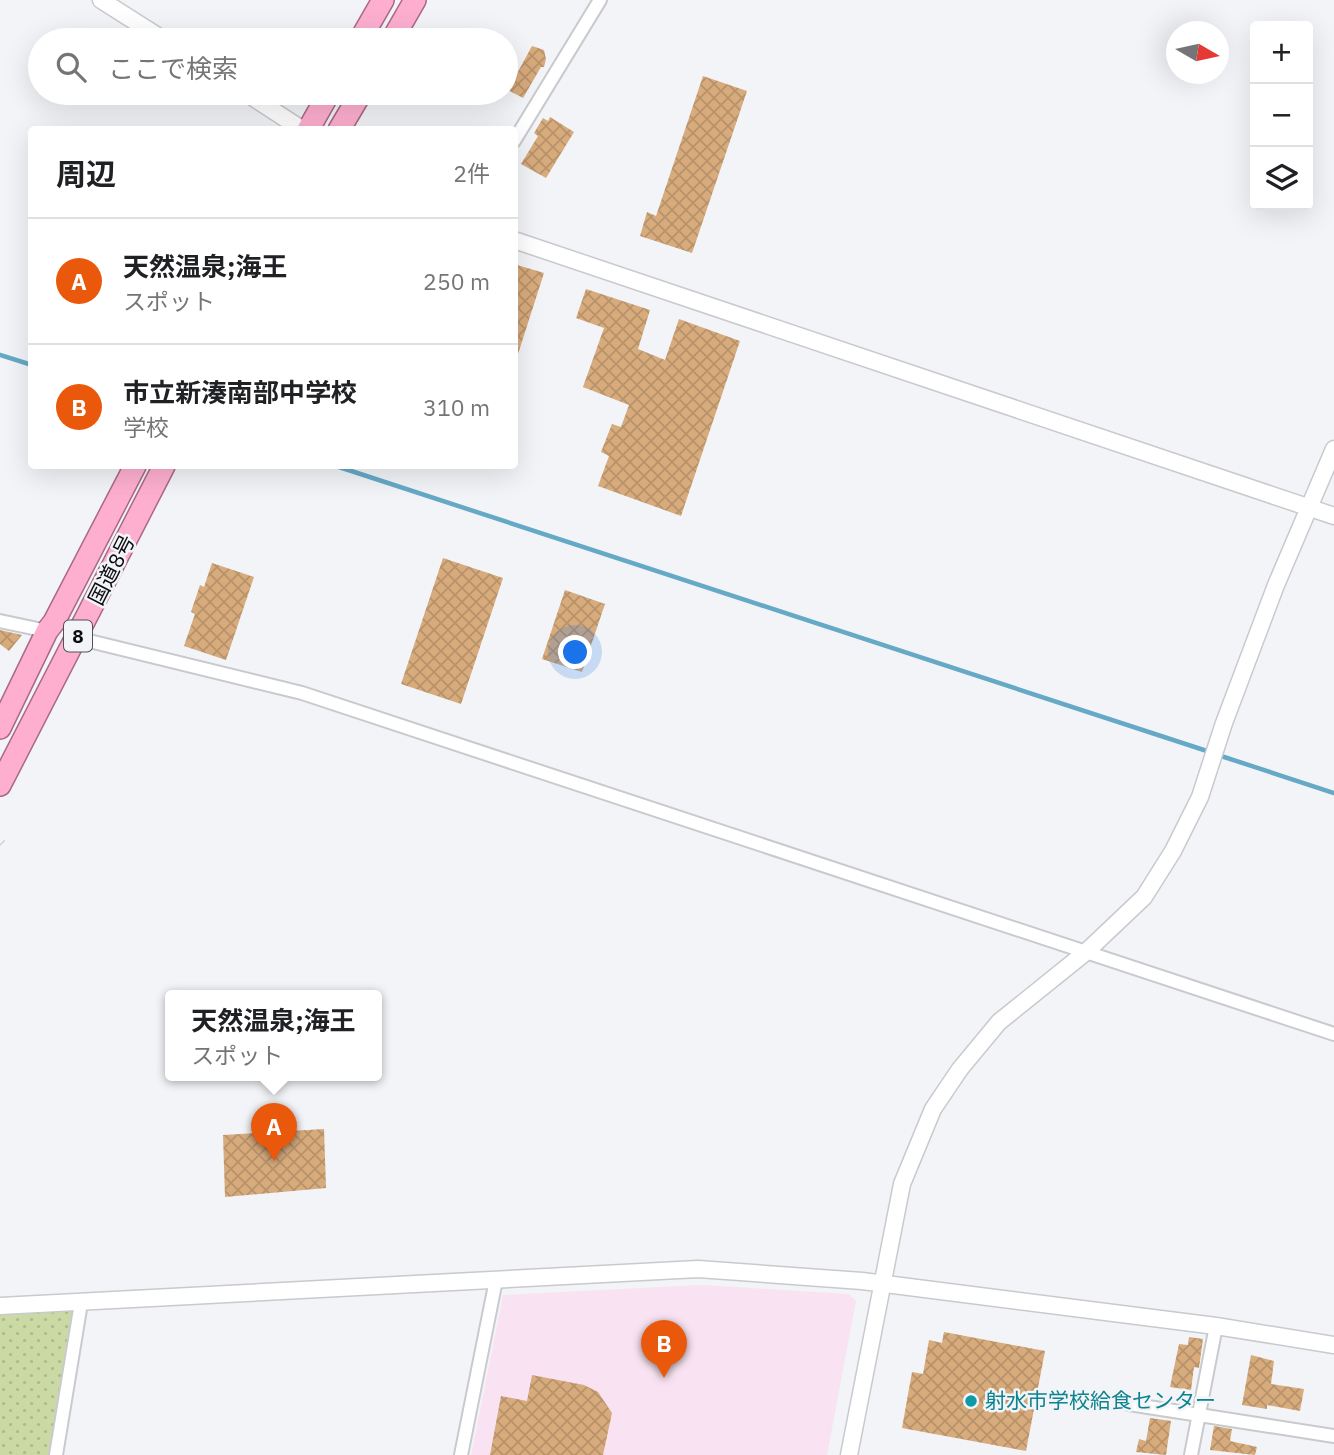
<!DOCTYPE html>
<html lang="ja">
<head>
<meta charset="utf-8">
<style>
	:root { --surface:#fff; --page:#f2f2f2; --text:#202124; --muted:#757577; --line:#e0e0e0; --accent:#ea580c }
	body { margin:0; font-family:"IBM Plex Sans","Noto Sans JP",sans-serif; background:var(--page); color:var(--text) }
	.controls { position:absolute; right:21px; top:21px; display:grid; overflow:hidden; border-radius:7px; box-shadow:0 7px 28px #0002 }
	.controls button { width:63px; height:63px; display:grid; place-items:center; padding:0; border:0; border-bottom:2px solid var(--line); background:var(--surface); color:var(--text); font:35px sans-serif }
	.compass { position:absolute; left:1166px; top:21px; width:63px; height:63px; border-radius:50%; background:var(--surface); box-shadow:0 7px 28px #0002; rotate:99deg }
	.you { position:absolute; left:576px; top:653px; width:24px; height:24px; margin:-18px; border:5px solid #fff; border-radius:50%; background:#1a73e8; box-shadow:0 0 0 10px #1a73e833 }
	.badge { display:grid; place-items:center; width:46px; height:46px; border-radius:50%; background:var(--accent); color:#fff; font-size:23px; font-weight:700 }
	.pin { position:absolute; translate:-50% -58px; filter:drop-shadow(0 2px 4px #0008) }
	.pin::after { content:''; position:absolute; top:37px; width:24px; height:21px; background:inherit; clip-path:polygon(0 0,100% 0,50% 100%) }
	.popup { position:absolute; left:165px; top:990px; width:217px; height:91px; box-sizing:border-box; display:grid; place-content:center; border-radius:7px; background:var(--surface); filter:drop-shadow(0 2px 5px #0005); font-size:23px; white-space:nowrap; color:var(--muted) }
	.popup b { font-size:26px; color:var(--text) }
	.popup::after { content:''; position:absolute; left:50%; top:100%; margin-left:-14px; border:14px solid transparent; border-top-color:var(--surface) }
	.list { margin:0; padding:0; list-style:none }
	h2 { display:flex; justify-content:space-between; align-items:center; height:91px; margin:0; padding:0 28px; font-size:30px }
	h2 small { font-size:23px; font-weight:400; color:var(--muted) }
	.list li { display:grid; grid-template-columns:46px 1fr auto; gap:21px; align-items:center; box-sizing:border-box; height:126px; padding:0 28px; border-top:2px solid var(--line) }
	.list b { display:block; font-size:26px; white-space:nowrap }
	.list p { margin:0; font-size:23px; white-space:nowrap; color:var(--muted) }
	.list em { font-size:23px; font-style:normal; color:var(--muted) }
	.icon { flex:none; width:38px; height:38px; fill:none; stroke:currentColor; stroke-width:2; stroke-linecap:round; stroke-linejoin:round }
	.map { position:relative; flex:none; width:1334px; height:1455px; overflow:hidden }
	.search { position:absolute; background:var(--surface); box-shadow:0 7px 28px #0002; left:28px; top:28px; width:490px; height:77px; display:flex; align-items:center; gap:18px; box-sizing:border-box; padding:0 24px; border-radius:38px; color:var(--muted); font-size:26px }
	.panel { position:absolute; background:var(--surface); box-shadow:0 7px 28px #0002; left:28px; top:126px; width:490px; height:343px; border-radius:7px }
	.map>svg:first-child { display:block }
	.education { fill:#f9e3f2 }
	.park { fill:url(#park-dots) }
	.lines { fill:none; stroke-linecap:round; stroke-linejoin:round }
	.stream { stroke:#65a9c7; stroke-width:4.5 }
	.building { fill:url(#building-cross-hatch) }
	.minor-tunnel { stroke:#d0d1d4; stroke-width:12; stroke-dasharray:12 6; stroke-linecap:butt }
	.minor-casing { stroke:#c8cacd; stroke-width:16 }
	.tertiary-casing { stroke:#c8cacd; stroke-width:19 }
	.trunk-casing { stroke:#a96985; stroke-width:24 }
	.minor { stroke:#fff; stroke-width:12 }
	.tertiary { stroke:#fff; stroke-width:16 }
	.trunk { stroke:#feafd0; stroke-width:21 }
	.culture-dot { fill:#0f9aa8; stroke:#f2f4f7; stroke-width:2.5 }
	.labels { text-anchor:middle; stroke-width:5; stroke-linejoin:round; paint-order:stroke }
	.shield { fill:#f2f4f7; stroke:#515254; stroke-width:2 }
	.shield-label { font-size:19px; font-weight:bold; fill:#0c0d0e }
	.street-label { font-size:21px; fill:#0c0d0e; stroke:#f2f4f7 }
	.culture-label { font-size:21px; fill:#0d838f; stroke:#f2f4f7; text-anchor:start }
</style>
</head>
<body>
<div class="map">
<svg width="1334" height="1455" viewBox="0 0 1334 1455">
	<defs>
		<pattern id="park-dots" width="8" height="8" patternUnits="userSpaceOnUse" patternTransform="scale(1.75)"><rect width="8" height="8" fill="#cbdaa4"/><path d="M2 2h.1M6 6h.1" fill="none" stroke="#adba8c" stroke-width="1.8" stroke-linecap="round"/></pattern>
		<pattern id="building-cross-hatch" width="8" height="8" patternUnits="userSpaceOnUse" patternTransform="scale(1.75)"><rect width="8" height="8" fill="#d8ab7c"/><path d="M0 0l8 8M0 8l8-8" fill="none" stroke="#b8926a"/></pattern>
	</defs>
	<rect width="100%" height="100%" fill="#f2f4f7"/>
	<!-- education -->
	<path class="education" d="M700,1285l149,9 7,7 -29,154h-356l32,-160z"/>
	<!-- park -->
	<path class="park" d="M75,1308l-26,147h-49v-145z"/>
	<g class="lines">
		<!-- stream -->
		<path class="stream" d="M0,355l32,10
			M336,466l874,286
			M1218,755l116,38"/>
	</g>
	<!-- building -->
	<path class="building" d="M532,46l12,4 2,9 -2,8h-3l-18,31 -15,-8z
		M703,76l44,15 -55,162 -52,-17 7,-24 9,4z
		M550,117l24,15 -28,46 -25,-14 17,-28 -4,-3 9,-15 5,3z
		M514,264l30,9 -27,84 -3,-1z
		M586,289l64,21 -12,39 27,11 14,-41 61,22 -59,175 -83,-30 11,-30 -8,-4 11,-28 9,3 8,-22 -46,-18 21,-59 -28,-10z
		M443,558l60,20 -42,126 -60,-20z
		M212,563l42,14 -28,83 -42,-14 11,-32 -4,-2 9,-27 4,2z
		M565,590l40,14 -23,68 -40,-13z
		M0,630l22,5 -13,16 -9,-7z
		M324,1129l2,59 -101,9 -2,-62z
		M944,1332l101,19 -19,100 -124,-23 10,-56 11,2 6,-34 13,3z
		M1189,1337l14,2 -4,29 -5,-1 -3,23 -21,-3 9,-43 9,1z
		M1251,1355l23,6 -3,23 33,5 -4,22 -33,-6v4l-25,-4z
		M532,1375l52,10 14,7 14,21 -9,42h-113l11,-59 26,5z
		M1150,1418l21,3 -5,34 -30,-3 3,-13 7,2z
		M1214,1426l18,3 -2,12 27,6 -2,8 -45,-5z"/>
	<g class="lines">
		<!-- minor-tunnel -->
		<path class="minor-tunnel" d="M0,844l1,1"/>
		<defs>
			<path id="minor" d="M514,141l86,-141
				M0,621l47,10
				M77,638l225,55 1032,341
				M1129,1404l205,32
				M56,1455l25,-152
				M461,1455l35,-175
				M1191,1455l25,-129"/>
			<path id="tertiary" d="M101,0l63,40
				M246,93l57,37
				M514,240l820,276
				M0,1306l698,-37 164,12 354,45 118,19
				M849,1455l53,-271 31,-75 27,-40 39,-47 87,-70 58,-55 29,-46 27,-54 24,-74 52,-138 58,-136"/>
			<path id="trunk" d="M360,40l23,-40
				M392,40l23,-40
				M308,130l21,-37
				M339,130l22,-37
				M0,728l47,-97 7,-9 81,-156
				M0,785l164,-319"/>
		</defs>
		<!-- minor casing -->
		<use href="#minor" class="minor-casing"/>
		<!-- tertiary casing -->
		<use href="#tertiary" class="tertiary-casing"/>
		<!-- trunk casing -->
		<use href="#trunk" class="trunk-casing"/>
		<!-- minor -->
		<use href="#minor" class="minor"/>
		<!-- tertiary -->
		<use href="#tertiary" class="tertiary"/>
		<!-- trunk -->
		<use href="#trunk" class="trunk"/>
	</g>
	<!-- markers -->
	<circle class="culture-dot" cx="971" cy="1401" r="7"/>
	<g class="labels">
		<!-- shield labels -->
		<rect class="shield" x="64" y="620.5" width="28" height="31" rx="5"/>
		<g class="shield-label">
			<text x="78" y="643">8</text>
		</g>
		<!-- street labels -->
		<g class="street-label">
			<text transform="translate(112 570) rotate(-63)" y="7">国道8号</text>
		</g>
		<!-- culture labels -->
		<g class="culture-label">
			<text x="985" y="1408">射水市学校給食センター</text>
		</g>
	</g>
</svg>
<div class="controls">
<button>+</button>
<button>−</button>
<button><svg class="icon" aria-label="layers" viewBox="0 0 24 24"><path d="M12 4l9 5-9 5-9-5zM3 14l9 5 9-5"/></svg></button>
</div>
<svg class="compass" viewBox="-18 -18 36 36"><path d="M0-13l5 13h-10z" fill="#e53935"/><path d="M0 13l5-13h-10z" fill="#757577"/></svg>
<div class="you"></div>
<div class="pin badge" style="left:274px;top:1161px">A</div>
<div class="popup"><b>天然温泉;海王</b>スポット</div>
<div class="pin badge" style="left:664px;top:1378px">B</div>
<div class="search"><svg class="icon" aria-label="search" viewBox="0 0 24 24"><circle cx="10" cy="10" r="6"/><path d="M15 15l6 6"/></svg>ここで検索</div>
<section class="panel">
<h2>周辺<small>2件</small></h2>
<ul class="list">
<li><span class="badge">A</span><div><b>天然温泉;海王</b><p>スポット</p></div><em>250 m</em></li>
<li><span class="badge">B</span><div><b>市立新湊南部中学校</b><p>学校</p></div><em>310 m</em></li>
</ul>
</section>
</div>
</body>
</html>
